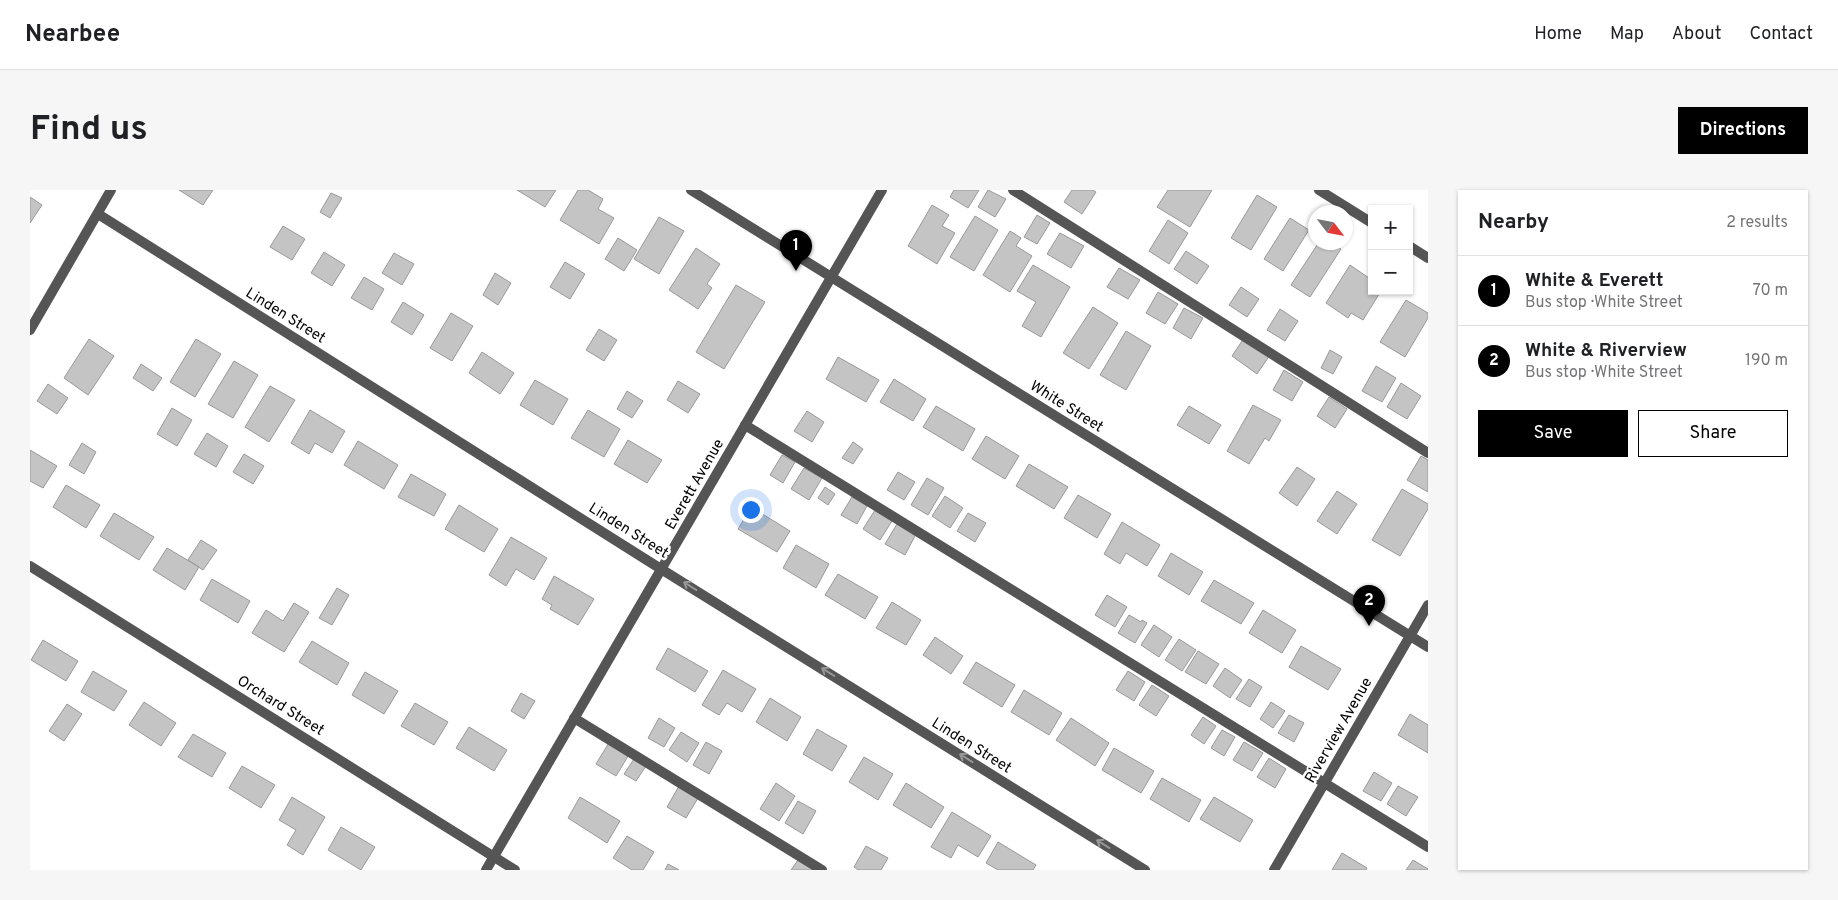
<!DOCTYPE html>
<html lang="en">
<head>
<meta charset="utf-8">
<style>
	:root { --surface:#fff; --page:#f6f6f6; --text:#202124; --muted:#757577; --line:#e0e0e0; --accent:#000 }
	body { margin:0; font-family:Overpass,sans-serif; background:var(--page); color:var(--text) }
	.controls { position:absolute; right:15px; top:15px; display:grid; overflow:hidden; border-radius:0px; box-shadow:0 1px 4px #0004 }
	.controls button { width:45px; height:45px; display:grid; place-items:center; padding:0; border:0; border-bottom:1px solid var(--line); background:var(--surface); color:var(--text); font:25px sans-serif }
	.compass { position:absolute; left:1278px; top:15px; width:45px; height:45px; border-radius:50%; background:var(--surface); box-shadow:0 1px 4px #0004; rotate:122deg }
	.you { position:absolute; left:720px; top:319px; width:18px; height:18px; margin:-12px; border:4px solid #fff; border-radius:50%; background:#1a73e8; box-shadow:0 0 0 8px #1a73e833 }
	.badge { display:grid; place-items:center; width:32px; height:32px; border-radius:50%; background:var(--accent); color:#fff; font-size:16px; font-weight:700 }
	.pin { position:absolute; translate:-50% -41px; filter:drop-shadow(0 1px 2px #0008) }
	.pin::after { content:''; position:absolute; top:26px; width:18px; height:15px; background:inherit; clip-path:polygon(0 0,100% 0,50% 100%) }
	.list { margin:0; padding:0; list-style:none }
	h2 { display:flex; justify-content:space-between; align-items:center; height:65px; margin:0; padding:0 20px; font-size:21px }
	h2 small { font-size:16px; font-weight:400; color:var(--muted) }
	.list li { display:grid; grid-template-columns:32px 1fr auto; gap:15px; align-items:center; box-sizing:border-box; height:70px; padding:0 20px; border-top:1px solid var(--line) }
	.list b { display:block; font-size:19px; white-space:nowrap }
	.list p { margin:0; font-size:16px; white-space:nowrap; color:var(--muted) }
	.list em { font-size:16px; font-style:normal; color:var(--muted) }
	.actions { display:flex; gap:10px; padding:15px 20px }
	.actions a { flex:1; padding:11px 0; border:1px solid var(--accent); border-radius:0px; text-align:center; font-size:18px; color:var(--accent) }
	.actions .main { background:var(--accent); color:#fff }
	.map { position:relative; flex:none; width:1398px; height:680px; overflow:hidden; border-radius:0px }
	header { display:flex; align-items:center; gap:30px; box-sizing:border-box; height:70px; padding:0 25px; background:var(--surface); border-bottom:1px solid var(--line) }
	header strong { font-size:24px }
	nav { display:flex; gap:28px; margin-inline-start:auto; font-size:18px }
	.intro { display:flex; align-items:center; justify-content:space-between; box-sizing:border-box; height:120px; padding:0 30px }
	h1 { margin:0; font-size:35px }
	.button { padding:12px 22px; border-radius:0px; background:var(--accent); color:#fff; font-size:18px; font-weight:700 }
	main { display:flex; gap:30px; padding:0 30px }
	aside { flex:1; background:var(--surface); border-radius:0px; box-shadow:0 1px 4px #0004 }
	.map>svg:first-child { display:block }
	.building { fill:#c4c4c4; stroke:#999 }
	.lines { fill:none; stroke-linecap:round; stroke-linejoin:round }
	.service { stroke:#555; stroke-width:10 }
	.minor { stroke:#555; stroke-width:10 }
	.oneway { stroke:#999 }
	.labels { text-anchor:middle; stroke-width:5; stroke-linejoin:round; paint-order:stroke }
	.street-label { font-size:15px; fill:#000; stroke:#fff }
</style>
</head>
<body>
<header>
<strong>Nearbee</strong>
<nav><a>Home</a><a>Map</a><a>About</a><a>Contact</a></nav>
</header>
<div class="intro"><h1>Find us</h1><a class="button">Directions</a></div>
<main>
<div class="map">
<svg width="1398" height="680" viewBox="0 0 1398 680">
	<rect width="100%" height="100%" fill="#fff"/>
	<!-- building -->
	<path class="building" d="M149,0h34l-10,15z
		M487,0h39l-11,17z
		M548,0h10l15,9 -5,10 16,9 -15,26 -39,-24z
		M924,0h25l-11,18 -18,-11z
		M958,0l18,9 -11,18 -17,-10z
		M1042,0h20l4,2 -14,22 -18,-12z
		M1138,0h44l-22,37 -33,-20z
		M301,3l11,5 -12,20 -10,-6z
		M1227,5l20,12 -26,43 -20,-12z
		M0,7l12,8 -12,18z
		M902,15l17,10 -7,11 13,7 -18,31 -29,-18z
		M1007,25l13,8 -13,21 -13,-7z
		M945,26l23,14 -24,41 -24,-14z
		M629,27l25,14 -25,43 -25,-15z
		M1260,28l19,12 -26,41 -19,-12z
		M1138,30l20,13 -19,31 -20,-13z
		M253,36l22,13 -13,21 -22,-13z
		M980,41l11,7 -5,8 16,10 -22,36 -27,-17z
		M1030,43l24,13 -13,22 -24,-14z
		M588,48l19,12 -13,21 -19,-12z
		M1289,52h12l10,7 -31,48 -19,-12z
		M666,58l24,16 -13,20 5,4 -14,21 -29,-19z
		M1156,61l23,15 -12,18 -23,-15z
		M294,62l21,13 -13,21 -21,-13z
		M364,63l20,11 -12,21 -20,-12z
		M535,72l20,12 -15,25 -20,-12z
		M1003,75l37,22 -29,50 -19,-11 14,-24 -19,-11z
		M1320,75l22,15v11h9l-18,29 -12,-7 -3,5 -22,-15z
		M1089,78l21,12 -12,19 -21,-12z
		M465,83l16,10 -13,22 -15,-10z
		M334,87l20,12 -12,21 -21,-12z
		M706,95l29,17 -41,67 -28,-17z
		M1211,97l18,12 -12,18 -18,-12z
		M1128,102l20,12 -13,20 -19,-11z
		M1376,110l22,13v5l-23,39 -25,-15z
		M373,112l21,13 -12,20 -21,-13z
		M1063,117l25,16 -29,46 -26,-16z
		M1154,118l19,10 -12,21 -18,-11z
		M1250,119l18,12 -13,20 -18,-11z
		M421,123l22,13 -21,35 -22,-13z
		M569,139l18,11 -13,21 -18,-11z
		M1096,141l25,15 -25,44 -26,-15z
		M1214,148l26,17 -13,19 -25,-18z
		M59,149l25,17 -26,39 -24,-17z
		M166,149l25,15 -26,43 -25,-15z
		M1300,160l12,7 -9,17 -12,-6z
		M452,162l32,21 -14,21 -31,-21z
		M808,167l41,23 -13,22 -40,-23z
		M204,171l24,14 -25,43 -25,-14z
		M111,174l21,14 -9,13 -20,-13z
		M1346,176l20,12 -14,24 -20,-11z
		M1254,180l19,12 -11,19 -19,-11z
		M864,189l32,20 -13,22 -33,-19z
		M505,190l33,19 -15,26 -33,-20z
		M648,191l22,13 -12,19 -21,-13z
		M1371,193l20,13 -14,23 -20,-12z
		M18,194l20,14 -11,16 -20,-13z
		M240,196l25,14 -26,42 -24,-15z
		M597,201l16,10 -11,17 -15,-9z
		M1299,207l18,12 -12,19 -18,-12z
		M1223,215l28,15 -12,21 -4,-3 -16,26 -22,-13z
		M906,216l39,23 -12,22 -40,-24z
		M1159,216l32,19 -12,19 -32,-19z
		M142,218l20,12 -15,26 -20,-12z
		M280,220l35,21 -13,22 -17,-10 -6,11 -18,-11z
		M558,220l32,19 -16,28 -33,-19z
		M777,221l17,11 -12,20 -18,-11z
		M177,243l21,13 -12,21 -22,-13z
		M956,246l33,20 -14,23 -33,-20z
		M598,250l34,20 -15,23 -33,-19z
		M328,251l40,24 -14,24 -40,-24z
		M823,252l10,7 -10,15 -11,-6z
		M52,253l14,9 -12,22 -15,-9z
		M0,260l27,16 -14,22 -13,-7z
		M214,264l20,12 -11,18 -20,-12z
		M752,265l13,7 -12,21 -13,-8z
		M1391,266l7,4v32l-21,-12z
		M999,274l39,23 -14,22 -38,-23z
		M1267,277l18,12 -18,27 -18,-13z
		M774,278l18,10 -13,22 -18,-11z
		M868,282l17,10 -11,18 -17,-10z
		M381,284l35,20 -12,22 -36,-19z
		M897,288l17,10 -16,27 -17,-10z
		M36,295l34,20 -14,23 -33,-21z
		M795,297l10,7 -7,11 -10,-7z
		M1372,299l26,15v5l-28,47 -28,-16z
		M1307,301l20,13 -20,30 -20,-13z
		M1048,305l33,19 -14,24 -33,-20z
		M915,306l18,12 -13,20 -18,-12z
		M822,307l15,9 -10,18 -16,-9z
		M429,315l39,24 -14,23 -39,-23z
		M721,317l39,24 -13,21 -39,-23z
		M845,320l17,11 -12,19 -17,-11z
		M84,323l40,24 -15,23 -39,-24z
		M938,323l18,10 -11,19 -18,-11z
		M1092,332l38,23 -13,21 -21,-13 -6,11 -16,-10z
		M867,334l19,10 -11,21 -20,-11z
		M481,347l36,21 -13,22 -18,-11 -10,17 -17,-11z
		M171,350l16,10 -14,20 -15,-10z
		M766,355l33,19 -13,24 -33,-20z
		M137,358l32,19 -14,23 -32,-20z
		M1141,363l32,19 -14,23 -31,-19z
		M808,384l40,23 -13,22 -40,-24z
		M524,386l40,23 -16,26 -28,-16 2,-4 -10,-6z
		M182,389l38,22 -12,22 -38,-23z
		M1184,390l40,23 -13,21 -40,-23z
		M307,398l12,7 -17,30 -13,-7z
		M1077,405l20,12 -12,20 -20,-12z
		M862,412l29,18 -15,25 -30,-17z
		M264,413l15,9 -25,40 -32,-19 14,-23 17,11z
		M1233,420l33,20 -14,23 -33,-20z
		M1099,425l12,7 1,-2 5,3 -12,20 -17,-10z
		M1124,435l18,12 -13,20 -18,-12z
		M905,447l28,19 -12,18 -28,-19z
		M1149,449l17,11 -14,21 -17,-11z
		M13,450l35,21 -12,20 -35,-21z
		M282,451l37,22 -12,22 -38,-23z
		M1271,456l40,23 -13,21 -39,-23z
		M638,458l40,23 -13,21 -39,-23z
		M1168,461l21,13 -13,20 -21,-12z
		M946,472l39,23 -13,22 -39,-24z
		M1195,478l17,12 -12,18 -17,-12z
		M693,480l33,19 -14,23 -15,-9 -8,12 -17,-10z
		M63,481l34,20 -13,20 -33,-19z
		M1098,481l17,11 -11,19 -18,-11z
		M335,482l33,19 -14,23 -32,-19z
		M1219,489l13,8 -12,20 -14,-8z
		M1122,495l17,11 -13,20 -17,-11z
		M994,500l38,23 -13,22 -38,-23z
		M491,503l14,8 -11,18 -13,-8z
		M740,508l31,19 -14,24 -31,-19z
		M114,512l32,21 -15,23 -32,-21z
		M1241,512l14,9 -12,17 -13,-9z
		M385,513l33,19 -14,23 -33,-19z
		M37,514l15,10 -18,27 -15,-10z
		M1380,524l18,11v28l-30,-18z
		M1259,525l15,8 -10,19 -16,-9z
		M1173,527l13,9 -12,18 -13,-9z
		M629,528l16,10 -11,19 -16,-9z
		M1041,528l38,25 -14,23 -39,-26z
		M439,537l38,23 -13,21 -38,-23z
		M787,539l30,17 -15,25 -29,-17z
		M1192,540l13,7 -11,19 -13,-8z
		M651,542l18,11 -12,19 -18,-12z
		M163,544l33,19 -14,24 -34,-20z
		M580,551l20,12 -14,23 -20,-12z
		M676,552l16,9 -13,23 -16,-9z
		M1214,552l19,11 -11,18 -19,-11z
		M1084,558l40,23 -13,22 -39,-23z
		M834,567l29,17 -15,26 -29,-18z
		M1239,568l17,11 -11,19 -18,-11z
		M604,569l12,7 -10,15 -12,-7z
		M212,576l33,19 -14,23 -32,-20z
		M1344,582l18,11 -11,18 -18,-10z
		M1132,588l39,22 -12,22 -39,-23z
		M746,593l19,13 -16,25 -19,-12z
		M876,593l38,24 -13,21 -38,-23z
		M649,596l19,12 -12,20 -19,-11z
		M1368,596l20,11 -12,19 -19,-12z
		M262,607l33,20 -22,38 -16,-10 9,-15 -17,-10z
		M550,607l40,24 -13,22 -39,-25z
		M1184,607l39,23 -13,22 -40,-23z
		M768,611l18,10 -13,23 -18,-11z
		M922,622l39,24 -13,21 -20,-12 -7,13 -20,-11z
		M311,637l34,20 -14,23 -33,-20z
		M597,646l27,16 -11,18h-11l-19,-12z
		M968,652l38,23 -3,5h-35l-12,-7z
		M836,656l22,12 -7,12h-23l-4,-3z
		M1312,663l25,15 -1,2h-34z
		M768,670l16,10h-23z
		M1383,670l15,9v1h-22z
		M638,674l11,6h-14z"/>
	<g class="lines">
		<!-- service -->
		<path class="service" d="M983,0l415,263
			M715,235l683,422
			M544,528l248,152"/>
		<!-- minor -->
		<path class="minor" d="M661,0l737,457
			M1289,0l53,33
			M68,24l563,355 484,301
			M1379,56l19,12
			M0,140l81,-140
			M0,376l485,304
			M456,680l396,-680
			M1244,680l154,-265"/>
	</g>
	<!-- one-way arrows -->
	<defs><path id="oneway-shaft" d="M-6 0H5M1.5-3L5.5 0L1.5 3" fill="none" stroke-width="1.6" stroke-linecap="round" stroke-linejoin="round" transform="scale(1.25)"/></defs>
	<g class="oneway">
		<use href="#oneway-shaft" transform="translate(660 396) rotate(-148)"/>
		<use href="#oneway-shaft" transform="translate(798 482) rotate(-148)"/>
		<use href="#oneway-shaft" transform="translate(936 568) rotate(-148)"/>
		<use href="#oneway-shaft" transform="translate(1073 654) rotate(-148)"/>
	</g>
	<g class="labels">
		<!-- street labels -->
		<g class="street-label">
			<text transform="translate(256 125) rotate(32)" y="5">Linden Street</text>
			<text transform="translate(1037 216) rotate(32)" y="5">White Street</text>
			<text transform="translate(664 294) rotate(-60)" y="5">Everett Avenue</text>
			<text transform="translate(599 340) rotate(32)" y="5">Linden Street</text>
			<text transform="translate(251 515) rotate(32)" y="5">Orchard Street</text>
			<text transform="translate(1308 540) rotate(-60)" y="5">Riverview Avenue</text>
			<text transform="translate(942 555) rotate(32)" y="5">Linden Street</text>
		</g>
	</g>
</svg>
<div class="controls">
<button>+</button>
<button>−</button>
</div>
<svg class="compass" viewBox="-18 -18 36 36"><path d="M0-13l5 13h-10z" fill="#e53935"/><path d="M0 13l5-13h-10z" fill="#757577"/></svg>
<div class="you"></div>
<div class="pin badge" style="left:766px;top:81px">1</div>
<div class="pin badge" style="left:1339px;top:436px">2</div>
</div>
<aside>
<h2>Nearby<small>2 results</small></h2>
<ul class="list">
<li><span class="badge">1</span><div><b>White &amp; Everett</b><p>Bus stop · White Street</p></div><em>70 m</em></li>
<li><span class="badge">2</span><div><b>White &amp; Riverview</b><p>Bus stop · White Street</p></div><em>190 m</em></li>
</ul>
<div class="actions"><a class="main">Save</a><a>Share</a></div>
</aside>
</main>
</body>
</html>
